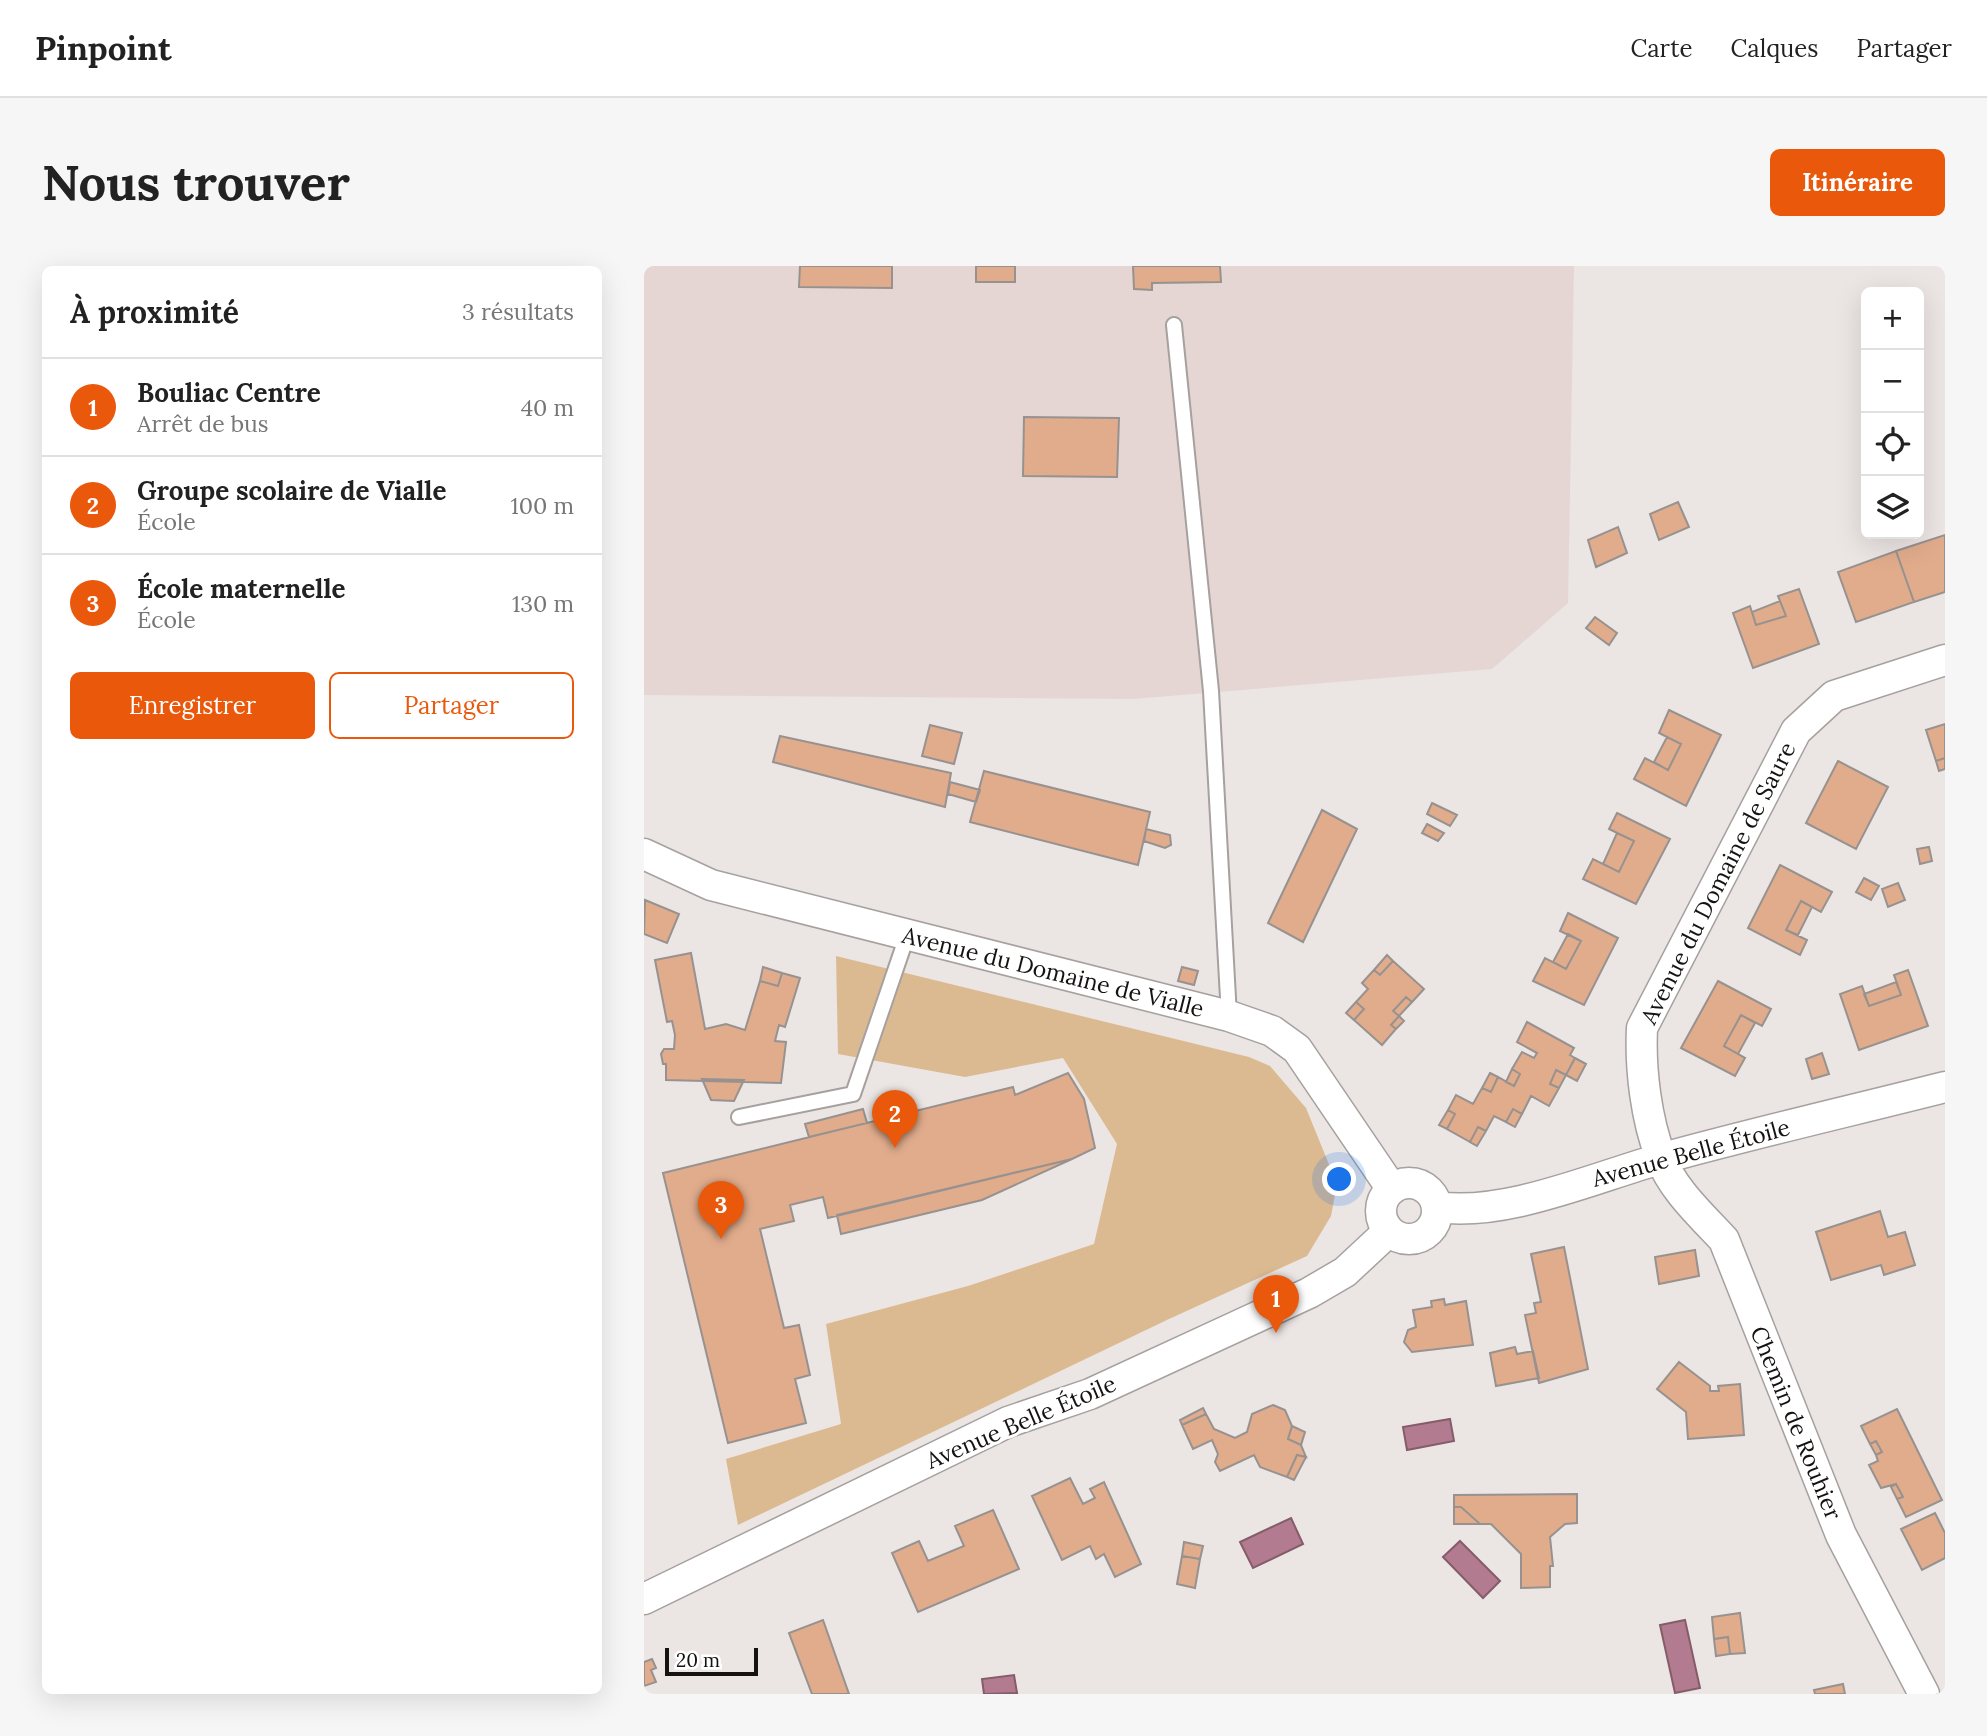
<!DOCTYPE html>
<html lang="fr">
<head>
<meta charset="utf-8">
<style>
	:root { --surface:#fff; --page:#f6f6f6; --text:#222; --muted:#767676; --line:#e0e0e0; --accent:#ea580c }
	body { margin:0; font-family:Lora,serif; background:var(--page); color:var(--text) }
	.controls { position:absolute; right:21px; top:21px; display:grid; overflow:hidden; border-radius:10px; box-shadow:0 7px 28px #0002 }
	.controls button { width:63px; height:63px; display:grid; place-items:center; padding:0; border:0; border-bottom:2px solid var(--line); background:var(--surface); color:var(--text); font:35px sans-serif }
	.scale { position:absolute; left:21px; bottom:18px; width:93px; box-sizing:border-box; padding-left:7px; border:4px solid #151312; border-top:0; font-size:19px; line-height:24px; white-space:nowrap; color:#151312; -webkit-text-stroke:5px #fff; paint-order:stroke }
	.you { position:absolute; left:696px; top:914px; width:24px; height:24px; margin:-18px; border:5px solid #fff; border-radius:50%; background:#1a73e8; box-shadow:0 0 0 10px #1a73e833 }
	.badge { display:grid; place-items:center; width:46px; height:46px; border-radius:50%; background:var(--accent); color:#fff; font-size:23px; font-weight:700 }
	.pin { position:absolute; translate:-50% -58px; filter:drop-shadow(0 2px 4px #0008) }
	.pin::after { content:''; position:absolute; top:37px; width:24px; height:21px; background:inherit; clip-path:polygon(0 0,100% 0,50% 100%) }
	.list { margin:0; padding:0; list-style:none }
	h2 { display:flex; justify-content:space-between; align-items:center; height:91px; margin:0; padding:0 28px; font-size:30px }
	h2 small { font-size:23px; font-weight:400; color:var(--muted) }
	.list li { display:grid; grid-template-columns:46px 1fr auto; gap:21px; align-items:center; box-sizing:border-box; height:98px; padding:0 28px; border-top:2px solid var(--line) }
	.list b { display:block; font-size:26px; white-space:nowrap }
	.list p { margin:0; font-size:23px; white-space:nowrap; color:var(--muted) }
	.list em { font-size:23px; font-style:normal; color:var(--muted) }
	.actions { display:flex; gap:14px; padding:21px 28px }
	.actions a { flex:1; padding:16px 0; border:2px solid var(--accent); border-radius:10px; text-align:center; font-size:24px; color:var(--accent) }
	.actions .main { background:var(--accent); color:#fff }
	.icon { flex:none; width:38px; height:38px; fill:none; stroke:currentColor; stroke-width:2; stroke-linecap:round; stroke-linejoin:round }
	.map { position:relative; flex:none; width:1301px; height:1428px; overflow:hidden; border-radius:10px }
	header { display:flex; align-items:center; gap:42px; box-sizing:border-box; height:98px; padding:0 35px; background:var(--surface); border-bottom:2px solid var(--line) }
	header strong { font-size:33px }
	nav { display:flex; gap:38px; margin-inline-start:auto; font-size:24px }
	.intro { display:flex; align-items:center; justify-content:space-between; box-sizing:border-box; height:168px; padding:0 42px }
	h1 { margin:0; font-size:49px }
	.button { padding:18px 32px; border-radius:10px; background:var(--accent); color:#fff; font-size:24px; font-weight:700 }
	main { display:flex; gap:42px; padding:0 42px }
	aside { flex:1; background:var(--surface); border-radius:10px; box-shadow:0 7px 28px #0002 }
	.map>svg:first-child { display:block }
	.built { fill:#e5d6d3 }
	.green { fill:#dcba91 }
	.water { fill:#b37b90; stroke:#845c6a; stroke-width:2 }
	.building { fill:#e1ac8c; stroke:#97928f; stroke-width:2 }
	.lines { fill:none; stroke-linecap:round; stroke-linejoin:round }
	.lane-casing { stroke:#a6a09f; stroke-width:18 }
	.street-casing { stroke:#a6a09f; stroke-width:33 }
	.lane { stroke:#fff; stroke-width:14 }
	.street { stroke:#fff; stroke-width:30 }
	.labels { text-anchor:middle; stroke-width:6; stroke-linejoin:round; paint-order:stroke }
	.street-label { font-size:23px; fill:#151312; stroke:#fff }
</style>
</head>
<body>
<header>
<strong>Pinpoint</strong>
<nav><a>Carte</a><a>Calques</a><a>Partager</a></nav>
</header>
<div class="intro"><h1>Nous trouver</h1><a class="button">Itinéraire</a></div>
<main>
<aside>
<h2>À proximité<small>3 résultats</small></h2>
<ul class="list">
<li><span class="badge">1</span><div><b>Bouliac Centre</b><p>Arrêt de bus</p></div><em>40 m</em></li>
<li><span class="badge">2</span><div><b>Groupe scolaire de Vialle</b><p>École</p></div><em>100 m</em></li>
<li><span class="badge">3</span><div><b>École maternelle</b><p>École</p></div><em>130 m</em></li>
</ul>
<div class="actions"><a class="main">Enregistrer</a><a>Partager</a></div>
</aside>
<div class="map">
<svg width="1301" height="1428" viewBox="0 0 1301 1428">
	<rect width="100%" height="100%" fill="#ebe5e3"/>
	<!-- built -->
	<path class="built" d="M0,0h930l-6,337 -76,66 -359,30 -489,-4z"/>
	<!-- green -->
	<path class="green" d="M192,690l413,101 21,9 36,42 31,76 -6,32 -24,40 -138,63 -431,206 -12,-66 115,-35 -15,-100 142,-38 126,-42 23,-100 -54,-86 -98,19 -127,-23z"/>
	<!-- water -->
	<path class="water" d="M806,1153l4,22 -47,9 -4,-23z
		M647,1252l12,26 -50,24 -13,-26z
		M816,1275l40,40 -17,17 -40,-41z
		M1041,1354l15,68 -25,5 -15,-68z
		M370,1409l3,18 -33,1 -2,-15z"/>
	<!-- building -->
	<path class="building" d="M156,0h92v22l-93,-1z
		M332,0h39v16h-39z
		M489,0h87l1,16 -69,1v7l-18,-1z
		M380,151l95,1 -2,59 -94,-1z
		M1034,236l11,25 -30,13 -9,-26z
		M974,261l9,26 -31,14 -8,-27z
		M1301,269v57l-31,10 -18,-51z
		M1252,285l18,51 -58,20 -18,-50z
		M1155,323l20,55 -66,24 -20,-55 17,-7 6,19 30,-9 -8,-20z
		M1136,335l6,15 -30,9 -4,-13z
		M951,351l22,16 -8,12 -23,-17z
		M1025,444l52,25 -35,71 -52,-27 11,-21 23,12 13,-26 -22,-11z
		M1301,458v34l-9,3 -10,-31z
		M286,459l32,8 -8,31 -32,-8z
		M136,470l171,37 -6,34 -172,-45z
		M1023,471l14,7 -13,26 -14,-8z
		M1301,492v11l-6,2 -3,-10z
		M1194,495l50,26 -32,62 -50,-26z
		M340,505l166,41 -12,53 -168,-43z
		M306,516l30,8 -4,12 -28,-8z
		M788,537l25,12 -7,11 -23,-12z
		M678,544l35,19 -54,113 -35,-19z
		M973,547l53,26 -34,65 -53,-25 10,-20 26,13 15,-31 -25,-12z
		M783,558l17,9 -6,8 -16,-8z
		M502,563l24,6 1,10 -6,3 -21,-7z
		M973,567l17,8 -15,31 -16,-8z
		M1285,581l3,14 -12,3 -3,-15z
		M1136,599l52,27 -11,20 -20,-11 -15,29 21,10 -7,15 -52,-27z
		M1220,612l15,8 -8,14 -15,-8z
		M1254,617l7,17 -17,7 -6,-18z
		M1,634l34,14 -12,29 -23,-9z
		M1157,635l11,6 -14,28 -12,-5z
		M924,647l50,25 -34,67 -51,-24 12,-23 21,11 15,-28 -21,-10z
		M924,668l13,7 -15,28 -13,-7z
		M47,687l14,76 21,-5 19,6 15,-49 18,5 4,-13 18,5 -15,49 -6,-2 -4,16 11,1 -5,41 -115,-3v-16h-3l-2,-10 3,-5h10l1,-14 -3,-14 -5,1 -12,-62z
		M743,689l6,6 -13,14 -6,-5z
		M749,695l31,28 -12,13 -6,-5 -13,14 6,5 -8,9 5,4 -14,16 -28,-25 10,-11 -8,-7 12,-13 -6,-6 12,-13 6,5z
		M119,701l19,6 -4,13 -18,-5z
		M538,701l16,4 -4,14 -16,-4z
		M1264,704l20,56 -69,24 -19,-56 22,-8 7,20 32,-11 -7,-20z
		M1074,715l53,28 -9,17 -21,-11 -17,31 21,12 -10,18 -54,-28z
		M1252,716l5,13 -32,11 -5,-12z
		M762,731l6,5 -13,14 -6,-5z
		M712,736l8,7 -10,11 -8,-7z
		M1097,749l14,8 -17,31 -14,-8z
		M755,750l5,5 -8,8 -5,-4z
		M883,756l47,26 -4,7 5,3 -9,17 -10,-5 -6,14 9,4 -10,18 -18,-10 -9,18 -9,-5 -7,13 -12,-6 -8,15 -8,-4 -8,15 -23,-13 8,-15 -7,-4 8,-15 17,9 9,-16 9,4 7,-15 16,9 6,-12 -8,-5 10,-17 12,6 3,-5 -20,-11z
		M1178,787l7,21 -17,5 -6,-20z
		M931,792l11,6 -9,17 -11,-6z
		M868,803l8,5 -6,12 -8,-4z
		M912,804l10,5 -7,13 -9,-4z
		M424,807l16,26 11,49 -23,11 -244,59 -5,-21 -33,8 4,16 -34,8 24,99 15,-3 11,50 -15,4 11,44 -78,20 -65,-270 350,-86 2,8z
		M846,807l8,4 -7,15 -9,-4z
		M58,813l42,1 -10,21 -23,-1z
		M219,843l4,14 -58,14 -4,-13z
		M869,843l9,5 -7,13 -9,-5z
		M804,844l7,4 -8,15 -8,-4z
		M834,861l8,4 -9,15 -7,-4z
		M428,893l-90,41 -141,34 -4,-19z
		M1236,945l8,26 17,-5 10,33 -31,10 -3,-10 -50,15 -15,-48z
		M920,981l24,122 -49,14 -14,-68 11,-2 -2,-10 7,-1 -10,-48z
		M1051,984l4,26 -40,8 -4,-27z
		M800,1033l1,6 21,-4 7,44 -61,7 -8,-10 4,-12 8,-3 -3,-17 19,-3 -1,-6z
		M871,1081l2,7 16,-3 6,27 -43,8 -6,-33z
		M1035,1096l31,24v5h9l-1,-5 22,-2 4,51 -56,4 -2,-27 -29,-23z
		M629,1139l12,5 7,16 -4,13 13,6 5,12 -9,-2 -10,22 -27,-10 -6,-12 -34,16 -5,-9 3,-8 -6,-14 -19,9 -11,-24 24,-11 8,15 21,9 12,-6 5,-18z
		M559,1142l3,6 -24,11 -2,-5z
		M1253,1143l45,91 -36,17 -9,-18 6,-2 -7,-13 -15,4 -12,-23 9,-4 -2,-6 6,-3 -6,-11 -6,3 -9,-18z
		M648,1160l13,6 -4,13 -13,-6z
		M1232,1175l6,11 -6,3 -6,-11z
		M653,1189l9,2 -12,23 -7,-3z
		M426,1212l13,26 12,-6 -5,-9 14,-7 37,82 -26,13 -11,-23 -8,5 -6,-13 -28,14 -30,-64z
		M1252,1218l7,13 -6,2 -6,-12z
		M933,1228v29l-12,1 -15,13 3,29h-3v21l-29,1v-34l-30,-30h-11l-19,-17h-7v-12z
		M810,1241h7l19,17h-26z
		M349,1244l26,59 -101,43 -26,-59 27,-12 9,20 36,-15 -9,-20z
		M1291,1247l10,20v25l-23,12 -21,-41z
		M540,1276l19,4 -3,13 -18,-3z
		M538,1290l18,3 -5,29 -18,-4z
		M1096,1347l5,40 -15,1 -2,-17 -14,2 -2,-22z
		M179,1354l26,74h-37l-23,-61z
		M1084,1371l2,17 -14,2 -2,-17z
		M8,1393l4,9 -5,2 5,12 -12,4v-24z
		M1199,1418l2,10h-30l-1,-4z"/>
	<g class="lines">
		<defs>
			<path id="lane" d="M530,59l37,366 18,325
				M95,851l114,-23 54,-158"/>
			<path id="street" d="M0,588l67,31 518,131 43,15 25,18 95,140
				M737 945a28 28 0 1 1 56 0a28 28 0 1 1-56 0Z
				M793,941c68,10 156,-29 223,-48 94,-26 190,-48 285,-72
				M0,1333l364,-177 82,-28 219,-101 36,-21 44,-41
				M1280,1428l-83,-159 -117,-295c-22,-24 -52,-51 -63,-82 -15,-39 -21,-89 -19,-130l154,-297 38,-35 111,-36"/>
		</defs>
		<!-- lane casing -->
		<use href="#lane" class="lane-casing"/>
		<!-- street casing -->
		<use href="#street" class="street-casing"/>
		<!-- lane -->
		<use href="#lane" class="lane"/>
		<!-- street -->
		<use href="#street" class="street"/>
	</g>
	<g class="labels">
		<!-- street labels -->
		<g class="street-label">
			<text transform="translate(1074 617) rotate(-63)" y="8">Avenue du Domaine de Saure</text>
			<text transform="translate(409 706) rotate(14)" y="8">Avenue du Domaine de Vialle</text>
			<text transform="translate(1047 887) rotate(-15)" y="8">Avenue Belle Étoile</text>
			<text transform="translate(377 1156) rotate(-23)" y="8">Avenue Belle Étoile</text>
			<text transform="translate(1152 1157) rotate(68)" y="8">Chemin de Rouhier</text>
		</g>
	</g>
</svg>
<div class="controls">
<button>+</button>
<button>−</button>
<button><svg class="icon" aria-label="locate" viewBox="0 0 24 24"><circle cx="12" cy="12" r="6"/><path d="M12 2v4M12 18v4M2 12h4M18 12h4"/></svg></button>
<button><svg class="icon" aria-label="layers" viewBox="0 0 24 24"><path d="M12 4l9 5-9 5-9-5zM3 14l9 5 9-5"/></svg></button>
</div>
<div class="scale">20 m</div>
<div class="you"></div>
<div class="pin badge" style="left:632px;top:1067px">1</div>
<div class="pin badge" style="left:251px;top:882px">2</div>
<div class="pin badge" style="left:77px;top:973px">3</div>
</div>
</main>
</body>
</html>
